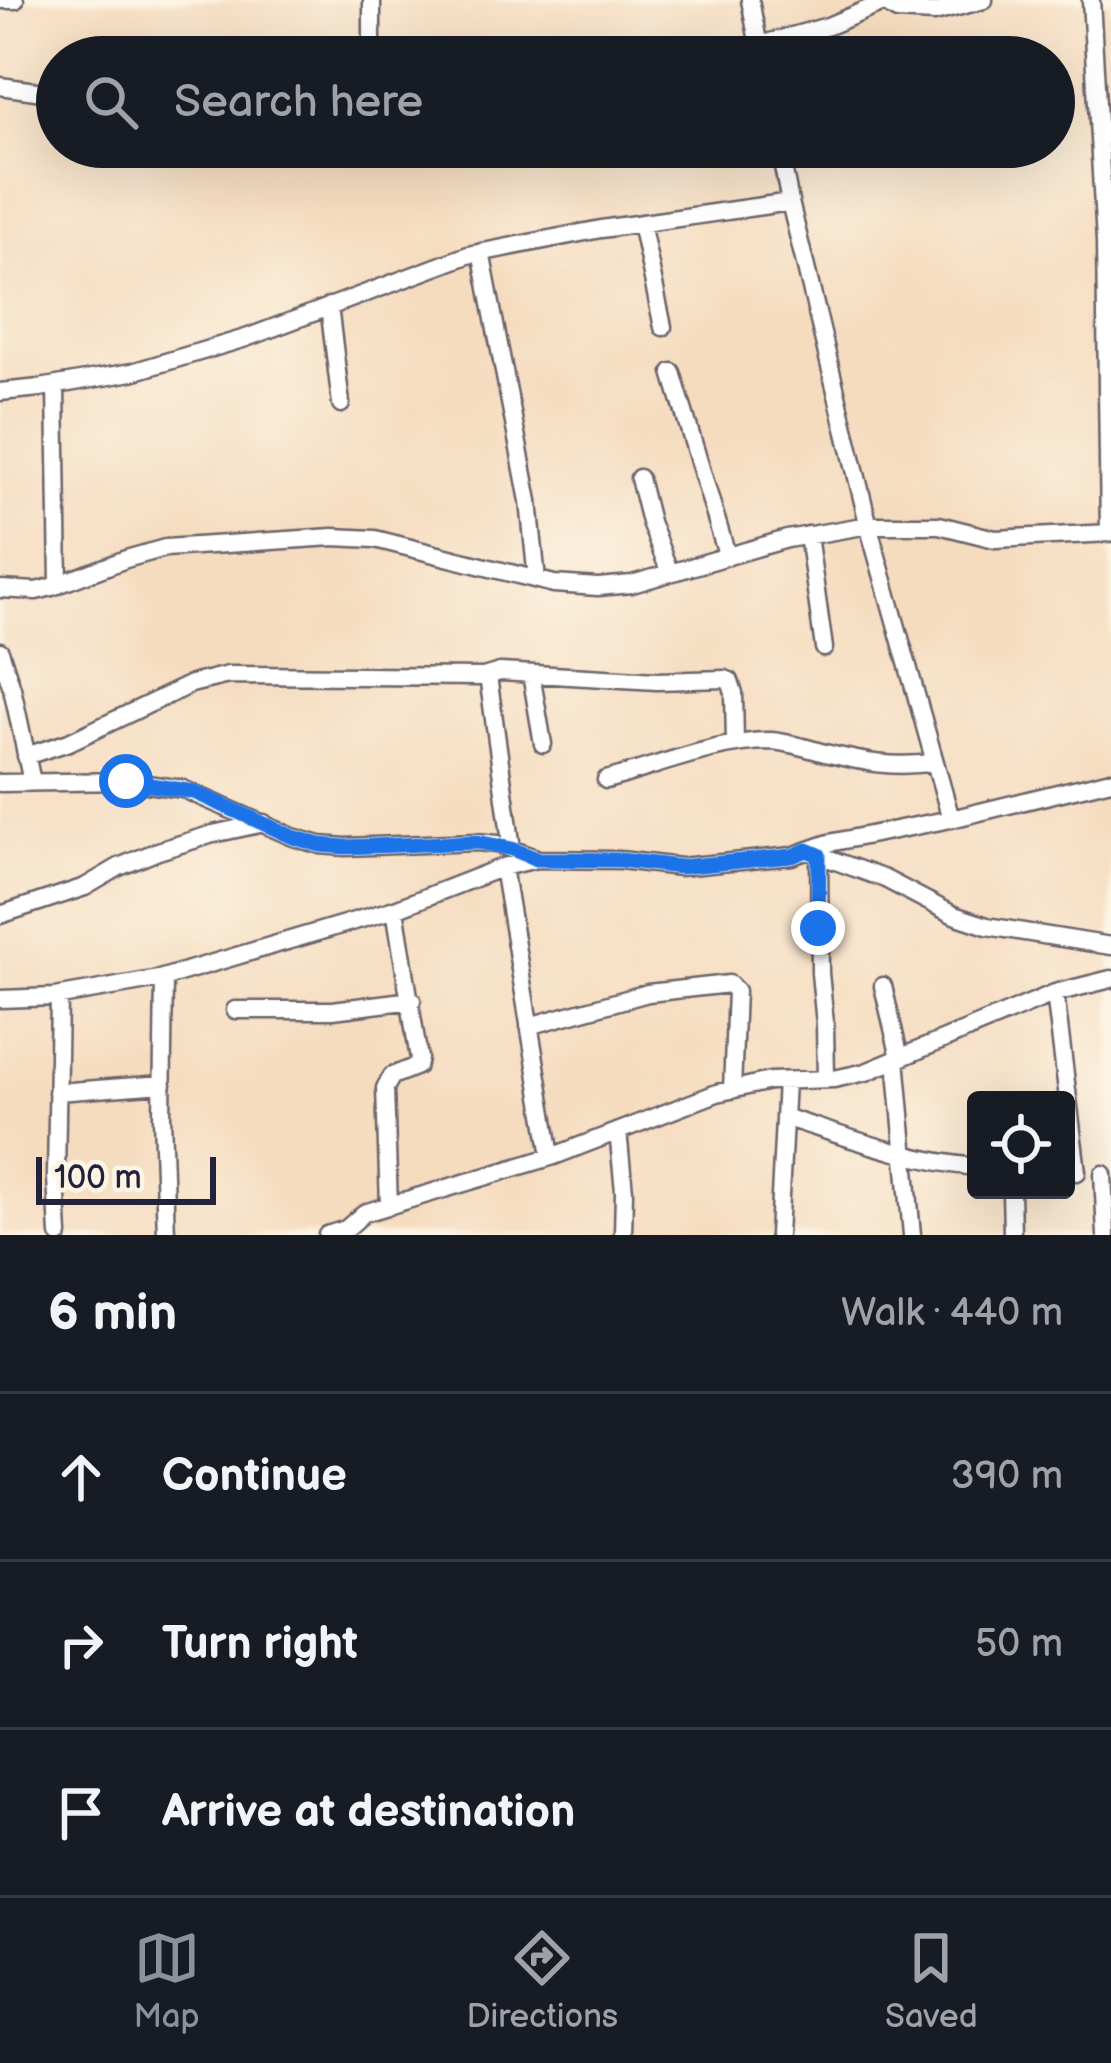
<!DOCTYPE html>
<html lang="en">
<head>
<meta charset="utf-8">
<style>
	:root { --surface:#171b24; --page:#242831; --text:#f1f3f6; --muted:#9ea1a6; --line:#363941; --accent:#8c9099 }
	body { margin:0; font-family:"Balsamiq Sans",sans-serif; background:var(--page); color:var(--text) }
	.controls { position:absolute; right:36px; bottom:36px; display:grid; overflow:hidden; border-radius:12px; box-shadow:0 12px 48px #0002 }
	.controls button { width:108px; height:108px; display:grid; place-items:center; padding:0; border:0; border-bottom:3px solid var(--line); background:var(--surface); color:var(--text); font:60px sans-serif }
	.scale { position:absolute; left:36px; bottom:30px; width:180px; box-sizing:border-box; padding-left:12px; border:6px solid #22223b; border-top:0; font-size:33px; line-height:42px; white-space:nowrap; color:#22223b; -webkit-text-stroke:9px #fcf5e5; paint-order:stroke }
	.stop { position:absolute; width:36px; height:36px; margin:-27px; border:9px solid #1a73e8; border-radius:50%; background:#fff }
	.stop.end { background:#1a73e8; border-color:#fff; box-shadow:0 3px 12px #0008 }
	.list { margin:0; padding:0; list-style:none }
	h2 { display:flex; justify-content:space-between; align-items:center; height:156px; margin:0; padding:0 48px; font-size:51px }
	h2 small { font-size:39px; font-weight:400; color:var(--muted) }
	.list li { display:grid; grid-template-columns:78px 1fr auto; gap:36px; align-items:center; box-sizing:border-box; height:168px; padding:0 48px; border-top:3px solid var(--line) }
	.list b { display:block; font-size:45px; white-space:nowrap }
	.list em { font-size:39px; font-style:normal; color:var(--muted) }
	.icon { flex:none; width:66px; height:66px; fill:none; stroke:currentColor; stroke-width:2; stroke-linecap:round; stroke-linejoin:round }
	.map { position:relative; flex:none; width:1111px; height:1235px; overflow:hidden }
	.search { position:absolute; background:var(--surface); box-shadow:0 12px 48px #0002; left:36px; right:36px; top:36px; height:132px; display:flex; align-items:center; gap:30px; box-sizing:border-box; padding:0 42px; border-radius:66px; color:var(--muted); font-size:45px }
	.sheet { height:660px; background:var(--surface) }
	nav { display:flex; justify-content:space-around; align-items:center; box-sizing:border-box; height:168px; border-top:3px solid var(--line); background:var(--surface); font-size:33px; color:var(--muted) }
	nav a { display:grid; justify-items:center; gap:6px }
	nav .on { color:var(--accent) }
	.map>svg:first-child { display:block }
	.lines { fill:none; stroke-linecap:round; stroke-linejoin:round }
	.minor-casing { stroke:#6c6369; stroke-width:21 }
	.minor { stroke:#fff; stroke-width:16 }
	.route { stroke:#1a73e8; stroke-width:15 }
</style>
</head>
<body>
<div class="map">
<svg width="1111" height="1235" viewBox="0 0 1111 1235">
	<rect width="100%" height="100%" fill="#fcf5e5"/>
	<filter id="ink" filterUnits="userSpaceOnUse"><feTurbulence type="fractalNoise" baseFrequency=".00833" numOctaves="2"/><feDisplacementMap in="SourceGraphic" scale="24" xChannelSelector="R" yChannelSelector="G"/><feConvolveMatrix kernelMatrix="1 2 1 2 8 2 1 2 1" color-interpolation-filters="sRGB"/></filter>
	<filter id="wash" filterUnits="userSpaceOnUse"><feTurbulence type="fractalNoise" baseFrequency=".004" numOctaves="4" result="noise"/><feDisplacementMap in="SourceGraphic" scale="48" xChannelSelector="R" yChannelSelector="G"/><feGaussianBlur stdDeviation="2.7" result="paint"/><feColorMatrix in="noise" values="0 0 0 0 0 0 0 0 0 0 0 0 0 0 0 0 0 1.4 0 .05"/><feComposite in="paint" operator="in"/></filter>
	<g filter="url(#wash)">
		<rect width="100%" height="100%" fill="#f5dcbf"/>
	</g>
	<g filter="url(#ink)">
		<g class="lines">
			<defs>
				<path id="minor" d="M0,0h15
					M372,0v57
					M750,0l11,57
					M879,0l18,11 37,2 50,-13
					M1091,0l14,242 4,291
					M759,45l69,-19 62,-26
					M0,86l57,8
					M779,147l11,55 81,333 80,284
					M641,223l22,104
					M481,252l48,249 8,79
					M329,306l12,98
					M672,372l55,183
					M56,386l3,199
					M0,392l40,-4 92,-16 114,-34 222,-83 133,-26 189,-27
					M639,478l11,44 20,51
					M808,535l16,113
					M0,589l36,2 16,-4 74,-28 39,-11 168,-11 42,2 179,45 44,3 34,-3 155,-45 82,-14h70l56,14 116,-6
					M0,651l12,37 20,94
					M531,674l12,70
					M488,676l24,173
					M26,756l43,-14 122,-58 37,-9 255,2 17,-5 157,9 68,-2 5,2 4,12 1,51
					M606,780c51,-14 112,-39 164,-39 19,1 36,7 55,12 38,9 71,16 110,9
					M0,783l126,-2 57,8 110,48 27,8 25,2 132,-5 20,2 39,14
					M808,851l77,28 69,36 33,11 124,20
					M819,855l1,118 5,51 1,55
					M503,867l48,289
					M0,915l85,-28 34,-20 39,-16 55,-17 51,-11
					M164,978l-2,139 4,118
					M883,986l17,72
					M1055,993l22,179
					M59,997l-3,180 3,58
					M0,999l55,-2 104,-18 236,-70 108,-42 34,-8 83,1 60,7 112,-11 37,-13 122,-24 160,-39
					M235,1010h98l79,-10
					M529,1026l119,-33 81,-9 7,7 -4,99
					M896,1059l16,176
					M57,1092l106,-8
					M784,1117c63,20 126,44 192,50
					M618,1131l6,60 -1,44
					M1103,1174l3,61
					M1011,1190l1,44
					M389,1206l-4,-118 7,-12 25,-10 2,-7 -24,-150
					M327,1235l19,-6 18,-16 190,-57 163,-63 53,-12 64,-2 32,-7 189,-79 56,-14
					M778,1235l8,-154"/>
			</defs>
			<!-- minor casing -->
			<use href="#minor" class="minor-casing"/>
			<!-- minor -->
			<use href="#minor" class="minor"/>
		</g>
	</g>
	<g class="lines" filter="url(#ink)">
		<!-- route -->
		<path class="route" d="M126,781l68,11 99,45 27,8 25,2 132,-5 35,7 25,10 83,1 60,7 112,-11 15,-6 12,5 -1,73"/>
	</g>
</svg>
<div class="controls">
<button><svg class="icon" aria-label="locate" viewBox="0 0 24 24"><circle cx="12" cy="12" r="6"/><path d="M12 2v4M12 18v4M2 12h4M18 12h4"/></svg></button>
</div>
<div class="scale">100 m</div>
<div class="stop" style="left:126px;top:781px"></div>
<div class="stop end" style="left:818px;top:928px"></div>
<div class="search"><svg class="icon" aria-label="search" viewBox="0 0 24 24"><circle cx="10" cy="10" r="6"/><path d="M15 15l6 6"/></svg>Search here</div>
</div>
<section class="sheet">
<h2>6 min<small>Walk · 440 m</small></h2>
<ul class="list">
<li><svg class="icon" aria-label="ahead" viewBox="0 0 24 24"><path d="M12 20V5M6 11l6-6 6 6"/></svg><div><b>Continue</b></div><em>390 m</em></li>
<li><svg class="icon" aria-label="right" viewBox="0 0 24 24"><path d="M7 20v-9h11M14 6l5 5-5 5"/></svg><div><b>Turn right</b></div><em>50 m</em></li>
<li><svg class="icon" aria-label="arrive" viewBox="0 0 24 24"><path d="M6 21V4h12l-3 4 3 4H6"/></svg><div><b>Arrive at destination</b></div></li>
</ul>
</section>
<nav>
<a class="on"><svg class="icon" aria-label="map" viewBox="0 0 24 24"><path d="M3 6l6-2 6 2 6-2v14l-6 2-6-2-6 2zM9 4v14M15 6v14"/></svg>Map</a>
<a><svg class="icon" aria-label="directions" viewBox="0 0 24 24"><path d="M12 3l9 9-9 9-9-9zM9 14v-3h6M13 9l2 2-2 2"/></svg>Directions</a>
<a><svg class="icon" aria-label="saved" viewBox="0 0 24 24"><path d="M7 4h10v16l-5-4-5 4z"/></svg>Saved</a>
</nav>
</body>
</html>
